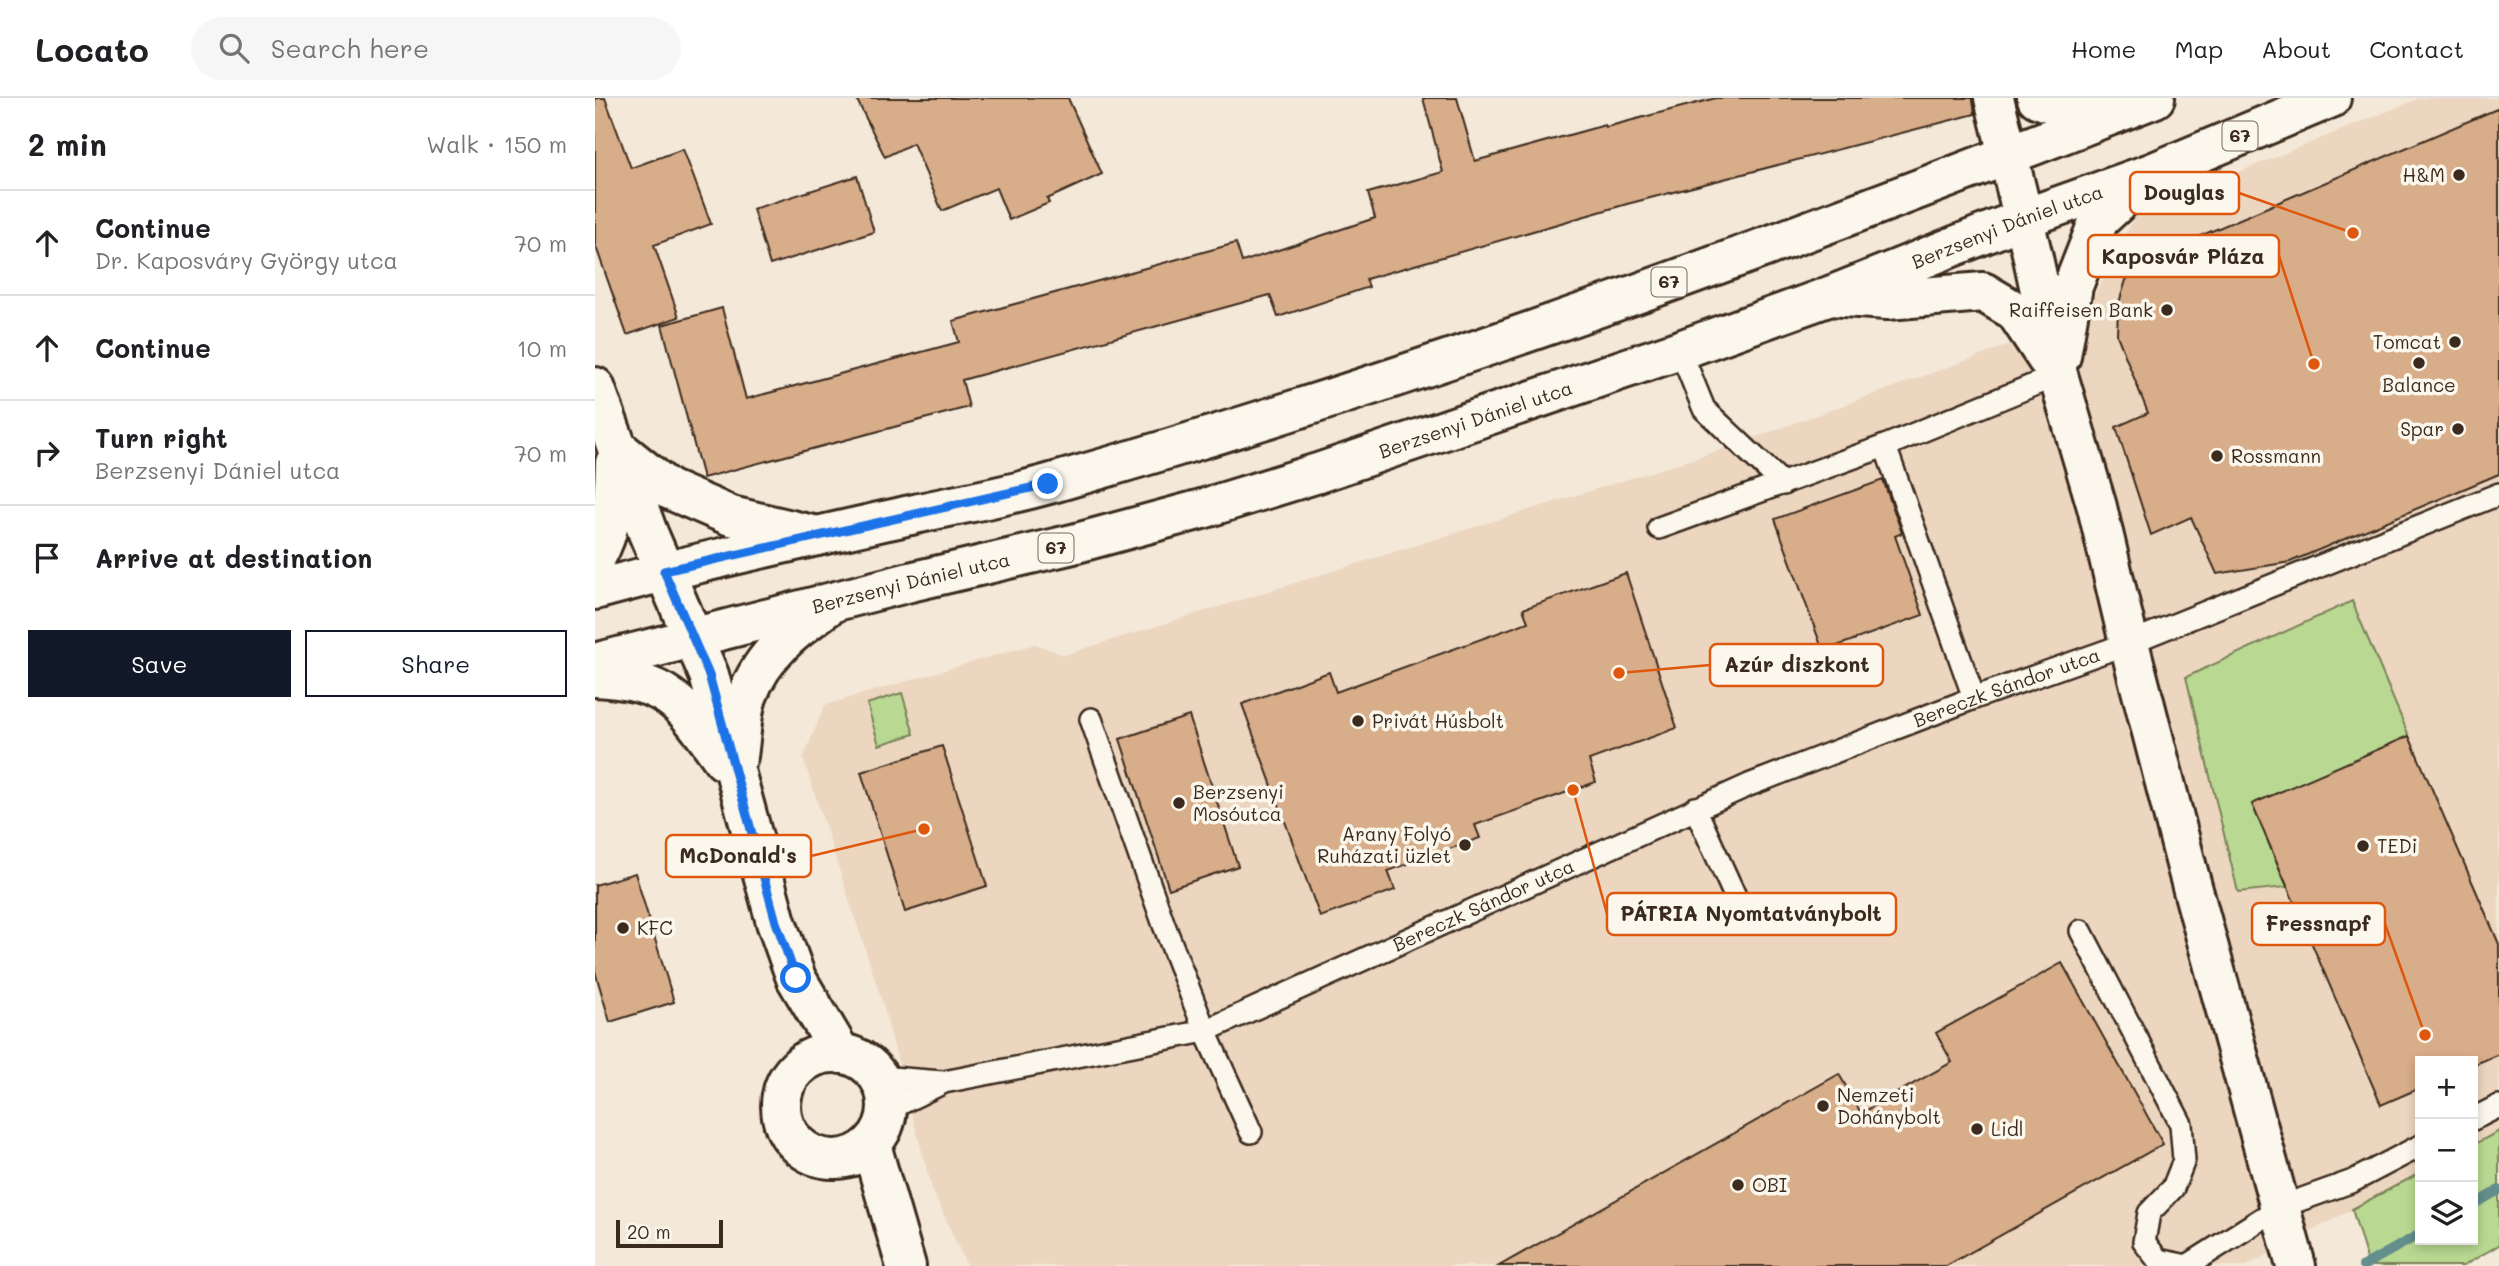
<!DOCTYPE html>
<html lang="en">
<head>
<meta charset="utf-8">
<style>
	:root { --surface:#fff; --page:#f6f6f6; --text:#202124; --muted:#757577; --line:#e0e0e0; --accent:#111827 }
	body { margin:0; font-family:Mali,sans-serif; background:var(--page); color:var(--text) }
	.controls { position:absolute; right:21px; bottom:21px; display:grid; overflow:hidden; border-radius:0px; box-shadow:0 4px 10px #0003 }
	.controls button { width:63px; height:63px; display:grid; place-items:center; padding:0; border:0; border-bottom:2px solid var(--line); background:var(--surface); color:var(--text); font:35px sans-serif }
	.scale { position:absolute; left:21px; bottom:18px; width:107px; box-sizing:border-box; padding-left:7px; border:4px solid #3b2a1e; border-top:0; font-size:19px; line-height:24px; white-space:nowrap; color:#3b2a1e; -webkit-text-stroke:5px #fbf7ec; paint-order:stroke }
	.stop { position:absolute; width:21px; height:21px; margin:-16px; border:5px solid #1a73e8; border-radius:50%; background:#fff }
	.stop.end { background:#1a73e8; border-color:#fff; box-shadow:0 2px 7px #0008 }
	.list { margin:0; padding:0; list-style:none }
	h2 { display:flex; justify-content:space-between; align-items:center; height:91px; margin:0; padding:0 28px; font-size:30px }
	h2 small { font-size:23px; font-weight:400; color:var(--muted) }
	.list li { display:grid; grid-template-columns:46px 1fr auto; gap:21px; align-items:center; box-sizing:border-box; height:105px; padding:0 28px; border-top:2px solid var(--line) }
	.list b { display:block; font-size:26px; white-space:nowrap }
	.list p { margin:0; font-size:23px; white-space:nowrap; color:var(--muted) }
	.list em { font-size:23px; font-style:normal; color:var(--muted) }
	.actions { display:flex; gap:14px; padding:21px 28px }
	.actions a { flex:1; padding:16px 0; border:2px solid var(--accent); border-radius:0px; text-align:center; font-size:24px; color:var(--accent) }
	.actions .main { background:var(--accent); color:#fff }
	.icon { flex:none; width:38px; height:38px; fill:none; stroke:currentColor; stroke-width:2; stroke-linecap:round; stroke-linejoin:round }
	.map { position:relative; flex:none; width:1904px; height:1168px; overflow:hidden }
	header { display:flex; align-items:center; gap:42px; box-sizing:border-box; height:98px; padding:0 35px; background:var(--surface); border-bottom:2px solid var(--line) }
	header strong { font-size:33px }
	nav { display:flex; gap:38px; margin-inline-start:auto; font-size:24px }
	.search { width:490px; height:63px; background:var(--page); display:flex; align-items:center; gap:18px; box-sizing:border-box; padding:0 24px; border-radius:38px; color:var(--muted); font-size:26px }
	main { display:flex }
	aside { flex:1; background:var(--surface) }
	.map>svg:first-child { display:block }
	.built { fill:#ecd6c0 }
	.green { fill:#b9d992; stroke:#7a8258; stroke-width:2 }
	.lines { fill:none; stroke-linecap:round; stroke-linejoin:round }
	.stream { stroke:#638e8b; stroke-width:10 }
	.building { fill:#d8ad89; stroke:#3b2a1e; stroke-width:2 }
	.service-casing { stroke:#3b2a1e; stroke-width:26 }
	.minor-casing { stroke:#3b2a1e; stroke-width:44 }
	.primary-casing { stroke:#3b2a1e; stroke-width:44 }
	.service { stroke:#fbf7ec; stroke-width:21 }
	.minor { stroke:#fbf7ec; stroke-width:38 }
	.primary { stroke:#fbf7ec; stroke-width:38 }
	.route { stroke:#1a73e8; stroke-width:9 }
	.poi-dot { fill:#3b2a1e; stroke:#fbf7ec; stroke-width:2.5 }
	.labels { text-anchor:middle; stroke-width:7; stroke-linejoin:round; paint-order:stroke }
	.shield { fill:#fbf7ec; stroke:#75685c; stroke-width:2 }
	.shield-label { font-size:18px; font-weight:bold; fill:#3b2a1e }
	.poi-label { font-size:19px; fill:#3b2a1e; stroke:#fbf7ec; text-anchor:start }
	.street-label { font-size:19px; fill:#3b2a1e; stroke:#fbf7ec }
	.leader { fill:none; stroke:#df570d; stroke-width:2.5 }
	.callout-dot { fill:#df570d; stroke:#fbf7ec; stroke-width:2.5 }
	.callout { fill:#fbf7ec; stroke:#df570d; stroke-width:2.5 }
	.callout-label { font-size:21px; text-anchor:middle; font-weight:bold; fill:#3b2a1e }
</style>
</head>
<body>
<header>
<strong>Locato</strong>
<div class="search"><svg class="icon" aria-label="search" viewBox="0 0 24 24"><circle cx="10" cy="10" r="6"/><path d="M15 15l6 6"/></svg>Search here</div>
<nav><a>Home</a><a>Map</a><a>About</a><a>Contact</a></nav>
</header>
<main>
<aside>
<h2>2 min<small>Walk · 150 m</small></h2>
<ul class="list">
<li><svg class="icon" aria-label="ahead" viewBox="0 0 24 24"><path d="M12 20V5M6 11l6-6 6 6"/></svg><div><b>Continue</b><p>Dr. Kaposváry György utca</p></div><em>70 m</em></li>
<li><svg class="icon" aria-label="ahead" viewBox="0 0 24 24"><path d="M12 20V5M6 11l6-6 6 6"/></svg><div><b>Continue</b></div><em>10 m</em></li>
<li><svg class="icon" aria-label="right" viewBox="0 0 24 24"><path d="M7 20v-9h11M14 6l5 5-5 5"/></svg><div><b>Turn right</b><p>Berzsenyi Dániel utca</p></div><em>70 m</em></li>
<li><svg class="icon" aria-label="arrive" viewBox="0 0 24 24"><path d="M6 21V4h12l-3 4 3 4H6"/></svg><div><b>Arrive at destination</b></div></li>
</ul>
<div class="actions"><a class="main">Save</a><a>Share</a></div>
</aside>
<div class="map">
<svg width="1904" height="1168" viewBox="0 0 1904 1168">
	<rect width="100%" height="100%" fill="#f4e8d8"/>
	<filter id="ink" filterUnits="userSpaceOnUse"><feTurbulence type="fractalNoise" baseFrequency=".0143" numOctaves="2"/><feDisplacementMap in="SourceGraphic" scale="14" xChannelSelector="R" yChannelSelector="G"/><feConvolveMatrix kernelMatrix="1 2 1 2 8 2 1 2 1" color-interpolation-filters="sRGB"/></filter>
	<g filter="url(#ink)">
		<!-- built -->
		<path class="built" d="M1825,0h79v1033l-26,14v-84h-53v112l-174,93h-1279l-35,-77 -50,-188 -79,-243 22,-53 210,-61 29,11 651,-203 368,-134 53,-104z"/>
		<!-- green -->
		<path class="green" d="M1757,503l57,135 -157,68 35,83 -49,5 -52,-215z
			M307,595l12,41 -35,11 -12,-41z
			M1904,1033v114l-36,21h-94l-17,-57 68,-36v67h53v-95z"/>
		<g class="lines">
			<!-- stream -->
			<path class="stream" d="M1878,1107l26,-15
				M1768,1168l57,-32"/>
		</g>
		<!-- building -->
		<path class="building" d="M0,0h10l26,70 52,-19 28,75 -57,21 25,72 -52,18 -32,-91z
			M261,0h212l34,76 -55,25 2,4 -40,17 -13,-32 -54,23 -29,-68 -28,14z
			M828,0h34l18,63 130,-36 1,2 110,-29h257l2,16 -348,90 -261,75 3,8 -91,30 -8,-22 -308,85 7,27 -266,71 -41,-153 60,-17 24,91 213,-57 -6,-21 283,-78 6,19 133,-44 -7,-25 75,-21z
			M1904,10v366l-209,88 -73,12 -26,-57 -40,18 -35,-108 32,-14 -31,-78 1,-29 8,-26 18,-20z
			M262,78l17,56 -104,33 -17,-56z
			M1288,382l19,53 -7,3 28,79 -100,36 -48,-132z
			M1031,475l51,155 -88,32 7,22 -121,43 5,13 -92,33 7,19 -75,27 -78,-213 87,-32 7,20 192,-70 -5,-13z
			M594,618l49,150 -69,23 -49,-150z
			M1814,638l90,208v110l-26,11v-4h-53v27l-39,17 -129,-301z
			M347,648l45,140 -82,26 -44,-140z
			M40,775l39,129 -64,20 -15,-51v-86z
			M1467,865l101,181 -217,122h-447l340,-192 22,39 91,-51 -16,-29z"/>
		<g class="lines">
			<defs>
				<g id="service">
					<path d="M1085,252l24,59 79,75"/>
					<path d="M1290,348l89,252"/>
					<path d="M1064,430l226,-82 173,-71"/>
					<path d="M496,621l73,206 41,106 46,101"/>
					<path d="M1100,710l40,88"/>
					<path d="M1486,833l100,193 3,36 -11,28 -24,25 -5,29 14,18 29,6"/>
					<path d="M283,979l64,5"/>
					<path id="s1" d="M292,1012l57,-28 261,-51 544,-246 225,-87 155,-55 370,-149"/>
					<path d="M1878,1021l26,-13"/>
					<path d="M1592,1168l93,-59 73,-26 67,-35"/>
				</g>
				<path id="minor" d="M1399,0l38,155 26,122 39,132 32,136 58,225 109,398
					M1442,0l28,10 49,6
					M1235,198l57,4 96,-8 32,19 32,48
					M1466,258l12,-70 26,-66 50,-46
					M0,289l53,146 61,142 67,247 20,56 45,76
					M22,350l51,41 63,27 86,20
					M0,461c18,-30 19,-62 20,-96
					M0,579c75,4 87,26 128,83
					M143,658c3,-19 3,-41 9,-59 15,-44 51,-70 87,-95
					M186 1008a53 53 0 1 1 106 0a53 53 0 1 1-106 0Z
					M276,1047l35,121"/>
				<g id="primary">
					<path d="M0,492c106,-29 213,-52 320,-76 46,-10 92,-18 137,-31 375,-106 740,-243 1103,-385"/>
					<path id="s2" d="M0,565l315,-81 163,-38 129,-35 116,-36 362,-123 150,-54 192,-77 127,-45 182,-76"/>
				</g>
			</defs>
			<!-- service casing -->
			<use href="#service" class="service-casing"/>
			<!-- minor casing -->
			<use href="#minor" class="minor-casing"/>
			<!-- primary casing -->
			<use href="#primary" class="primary-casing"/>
			<!-- service -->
			<use href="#service" class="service"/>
			<!-- minor -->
			<use href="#minor" class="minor"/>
			<!-- primary -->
			<use href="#primary" class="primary"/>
		</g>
	</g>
	<g class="lines" filter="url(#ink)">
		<!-- route -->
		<path class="route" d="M201,880l-20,-56 -67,-247 -45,-104 384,-87"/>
	</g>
	<!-- markers -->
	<g class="poi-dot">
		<circle cx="1864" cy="77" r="7"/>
		<circle cx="1572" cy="212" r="7"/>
		<circle cx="1860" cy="244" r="7"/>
		<circle cx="1824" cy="265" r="7"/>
		<circle cx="1863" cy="331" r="7"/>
		<circle cx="1622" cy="358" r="7"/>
		<circle cx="763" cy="623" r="7"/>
		<circle cx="584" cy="705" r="7"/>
		<circle cx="870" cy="747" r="7"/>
		<circle cx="1768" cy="748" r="7"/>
		<circle cx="28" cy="830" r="7"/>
		<circle cx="1228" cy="1008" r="7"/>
		<circle cx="1382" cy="1031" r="7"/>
		<circle cx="1143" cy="1087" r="7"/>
	</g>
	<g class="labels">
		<!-- shield labels -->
		<g class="shield">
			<rect x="1627.5" y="23.5" width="35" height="29" rx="5"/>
			<rect x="1056.5" y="169.5" width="35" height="29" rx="5"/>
			<rect x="443.5" y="435.5" width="35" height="29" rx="5"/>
		</g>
		<g class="shield-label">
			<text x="1645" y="44">67</text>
			<text x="1074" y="190">67</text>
			<text x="461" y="456">67</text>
		</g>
		<!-- poi labels -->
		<g class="poi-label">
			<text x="1850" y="84" text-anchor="end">H&amp;M</text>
			<text x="1558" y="219" text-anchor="end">Raiffeisen Bank</text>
			<text x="1846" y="251" text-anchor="end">Tomcat</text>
			<text x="1824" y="294" text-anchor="middle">Balance</text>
			<text x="1849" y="338" text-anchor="end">Spar</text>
			<text x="1636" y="365">Rossmann</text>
			<text x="777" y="630">Privát Húsbolt</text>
			<text x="598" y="701">Berzsenyi<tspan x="598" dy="22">Mosóutca</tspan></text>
			<text x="856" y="743" text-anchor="end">Arany Folyó<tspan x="856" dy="22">Ruházati üzlet</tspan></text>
			<text x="1782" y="755">TEDi</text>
			<text x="42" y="837">KFC</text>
			<text x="1242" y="1004">Nemzeti<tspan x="1242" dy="22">Dohánybolt</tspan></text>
			<text x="1396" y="1038">Lidl</text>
			<text x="1157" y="1094">OBI</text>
		</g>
		<!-- street labels -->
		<g class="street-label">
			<text dy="7" stroke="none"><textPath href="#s2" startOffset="1480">Berzsenyi Dániel utca</textPath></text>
			<text dy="7" stroke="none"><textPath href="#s2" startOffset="914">Berzsenyi Dániel utca</textPath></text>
			<text dy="7" stroke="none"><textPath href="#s2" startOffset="326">Berzsenyi Dániel utca</textPath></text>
			<text dy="7" stroke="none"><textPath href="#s1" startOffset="1202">Bereczk Sándor utca</textPath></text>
			<text dy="7" stroke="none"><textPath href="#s1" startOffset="635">Bereczk Sándor utca</textPath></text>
		</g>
	</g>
	<!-- callouts -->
	<path class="leader" d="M1758 135L1644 95M1719 266L1684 158M1024 575L1115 567M329 731L216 758M978 692L1012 816M1830 937L1790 826"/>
	<g class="callout-dot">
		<circle cx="1758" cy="135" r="7"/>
		<circle cx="1719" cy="266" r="7"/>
		<circle cx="1024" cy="575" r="7"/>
		<circle cx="329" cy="731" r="7"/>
		<circle cx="978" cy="692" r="7"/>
		<circle cx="1830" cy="937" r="7"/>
	</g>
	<g class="callout">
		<rect x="1535" y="74" width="109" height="42" rx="7"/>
		<rect x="1493" y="137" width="191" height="42" rx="7"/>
		<rect x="1115" y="546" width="173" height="42" rx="7"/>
		<rect x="71" y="737" width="145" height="42" rx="7"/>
		<rect x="1012" y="795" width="289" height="42" rx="7"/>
		<rect x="1657" y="805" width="133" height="42" rx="7"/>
	</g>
	<g class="callout-label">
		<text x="1589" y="102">Douglas</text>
		<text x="1588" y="166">Kaposvár Pláza</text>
		<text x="1202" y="574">Azúr diszkont</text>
		<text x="143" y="765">McDonald's</text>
		<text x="1156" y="823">PÁTRIA Nyomtatványbolt</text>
		<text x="1723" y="833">Fressnapf</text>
	</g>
</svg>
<div class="controls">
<button>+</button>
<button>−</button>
<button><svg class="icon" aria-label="layers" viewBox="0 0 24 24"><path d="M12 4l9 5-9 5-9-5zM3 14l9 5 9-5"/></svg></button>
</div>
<div class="scale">20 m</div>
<div class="stop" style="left:201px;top:880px"></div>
<div class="stop end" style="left:453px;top:386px"></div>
</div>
</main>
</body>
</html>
